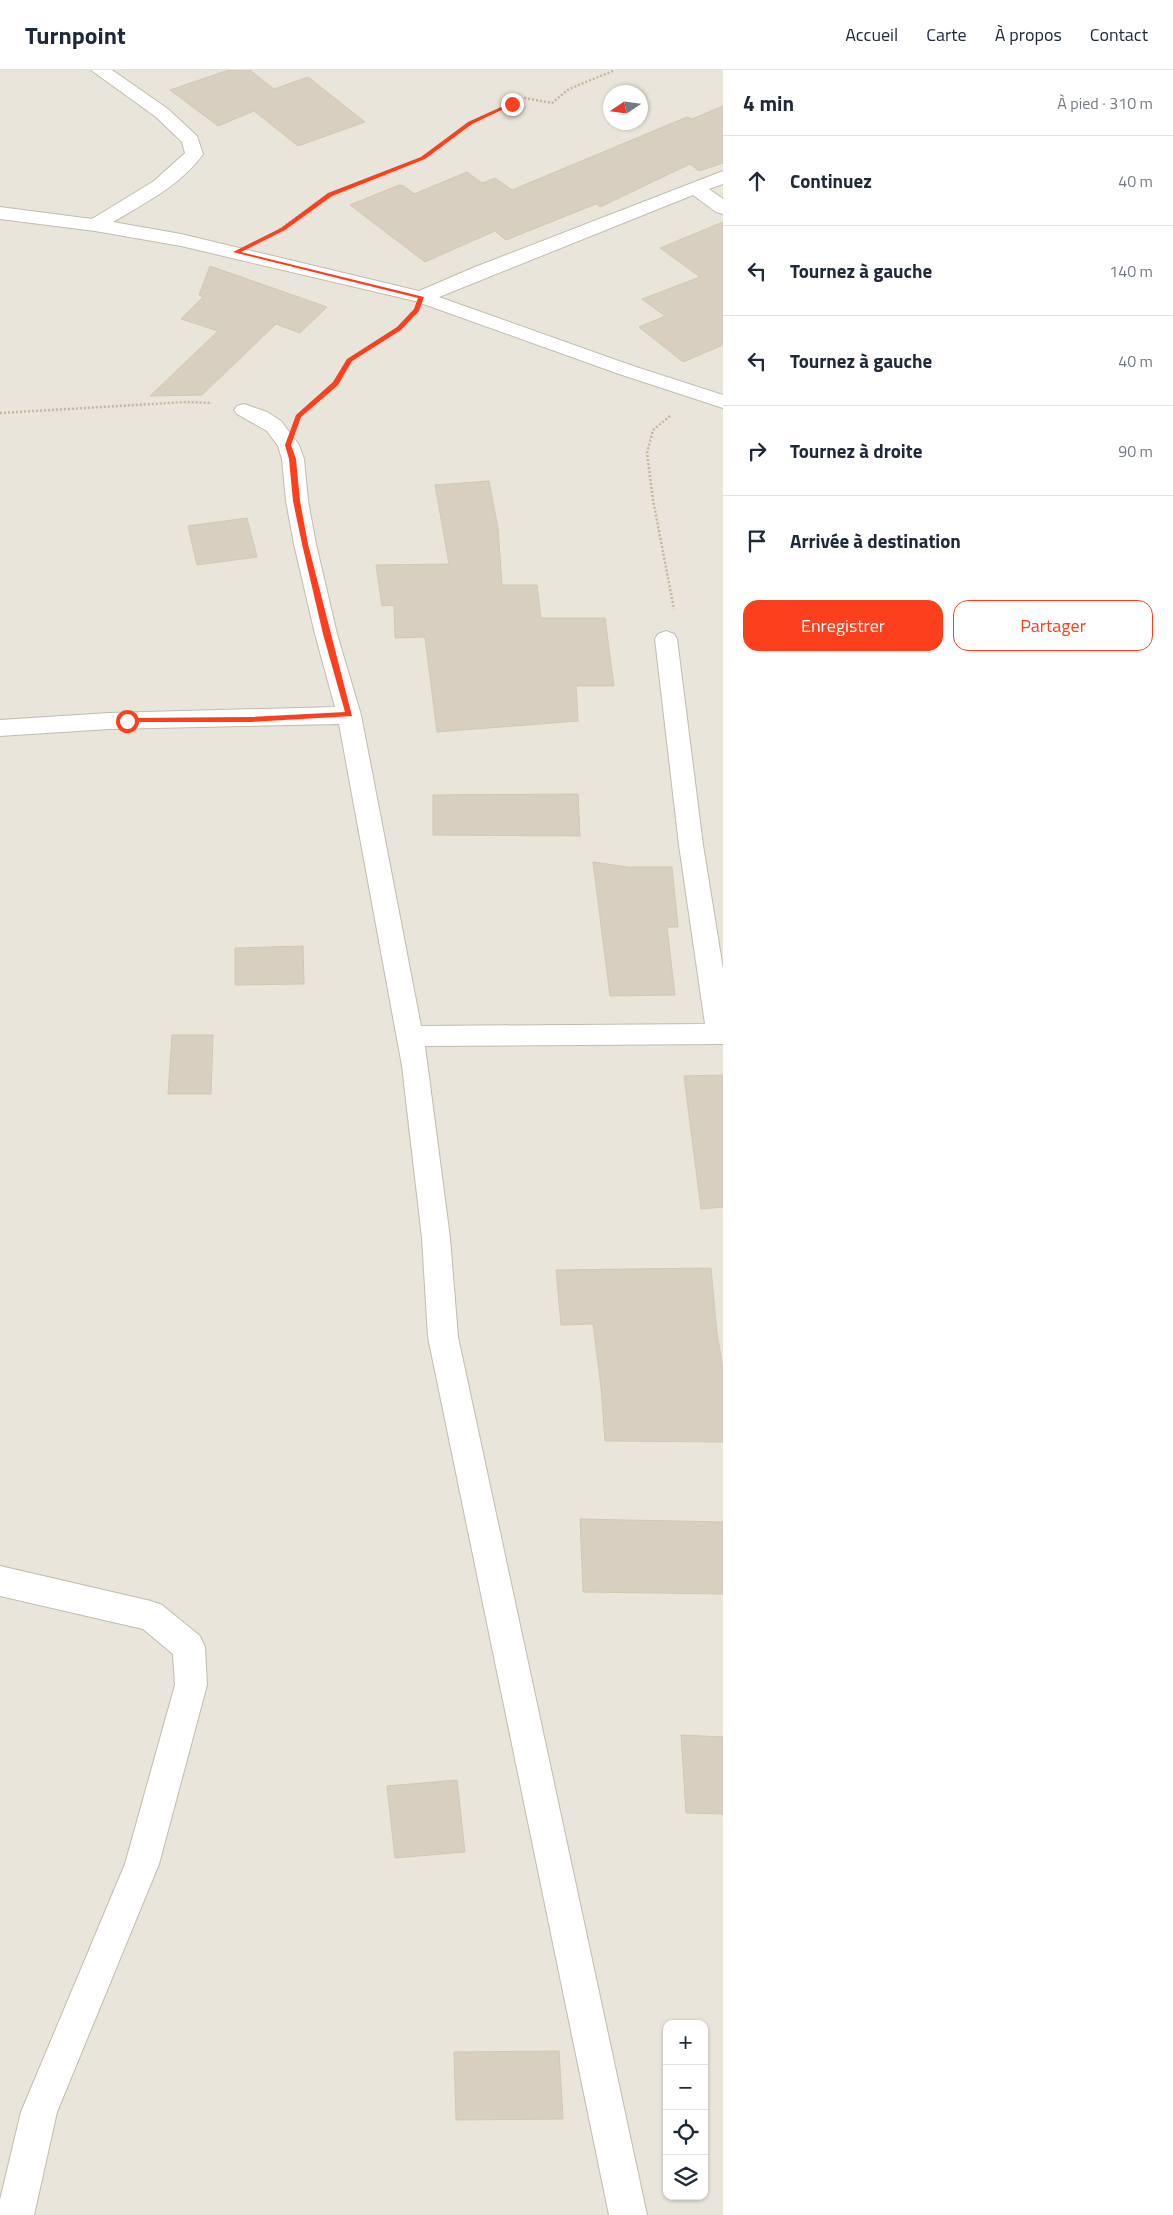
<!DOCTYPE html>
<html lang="fr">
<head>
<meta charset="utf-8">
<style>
	:root { --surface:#fff; --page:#f2f2f3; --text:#1f2937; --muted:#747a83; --line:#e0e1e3; --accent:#fc3f1d }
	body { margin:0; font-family:"Titillium Web",sans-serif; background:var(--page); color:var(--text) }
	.controls { position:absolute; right:15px; bottom:15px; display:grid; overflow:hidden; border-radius:10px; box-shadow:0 1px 4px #0004 }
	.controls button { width:45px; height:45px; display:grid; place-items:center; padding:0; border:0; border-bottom:1px solid var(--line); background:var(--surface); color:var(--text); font:25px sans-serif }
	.compass { position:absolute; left:603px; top:15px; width:45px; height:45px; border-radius:50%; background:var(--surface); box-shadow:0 1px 4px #0004; rotate:257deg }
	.stop { position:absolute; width:15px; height:15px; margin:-11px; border:4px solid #fc3f1d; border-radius:50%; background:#fff }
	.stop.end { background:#fc3f1d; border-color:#fff; box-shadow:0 1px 5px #0008 }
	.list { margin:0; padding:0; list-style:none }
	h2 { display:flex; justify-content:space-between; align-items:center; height:65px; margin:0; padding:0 20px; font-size:21px }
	h2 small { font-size:16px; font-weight:400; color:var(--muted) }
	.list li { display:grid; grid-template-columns:32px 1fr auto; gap:15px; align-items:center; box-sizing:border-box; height:90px; padding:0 20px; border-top:1px solid var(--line) }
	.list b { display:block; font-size:19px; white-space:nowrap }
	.list em { font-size:16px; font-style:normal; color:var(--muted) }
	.actions { display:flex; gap:10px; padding:15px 20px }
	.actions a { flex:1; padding:11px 0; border:1px solid var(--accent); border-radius:15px; text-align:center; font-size:18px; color:var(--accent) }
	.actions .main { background:var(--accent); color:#fff }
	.icon { flex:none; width:28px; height:28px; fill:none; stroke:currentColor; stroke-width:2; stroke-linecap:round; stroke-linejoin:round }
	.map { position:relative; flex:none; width:723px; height:2145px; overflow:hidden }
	header { display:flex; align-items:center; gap:30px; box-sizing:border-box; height:70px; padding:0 25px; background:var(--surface); border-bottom:1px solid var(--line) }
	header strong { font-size:24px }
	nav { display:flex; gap:28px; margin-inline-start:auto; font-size:18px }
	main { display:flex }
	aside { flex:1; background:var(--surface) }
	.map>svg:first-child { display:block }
	.residential { fill:#eae5da; fill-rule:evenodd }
	.building { fill:#d8cfc1; stroke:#d3c7b4 }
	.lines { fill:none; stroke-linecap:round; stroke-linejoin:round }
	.minor-casing { stroke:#c2bbae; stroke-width:2 }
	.path { stroke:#c4b79f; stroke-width:2.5; stroke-dasharray:2 2; stroke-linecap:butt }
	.minor { fill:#fff; fill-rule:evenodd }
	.route { fill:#fc3f1d }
</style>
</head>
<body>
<header>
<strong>Turnpoint</strong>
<nav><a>Accueil</a><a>Carte</a><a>À propos</a><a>Contact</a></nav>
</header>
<main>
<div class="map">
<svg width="723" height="2145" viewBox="0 0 723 2145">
	<rect width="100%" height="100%" fill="#f6f3ec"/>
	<!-- residential -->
	<path class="residential" d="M0,0h723v2145h-723zM610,22h30v30h-30zM667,1954h37v172h-37z"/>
	<!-- building -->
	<path class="building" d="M229,0h21l24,19 34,-12 57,45 -67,24 -44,-35 -36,15 -48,-36z
		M723,36v57l-24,8 -9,-7 -90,43 -4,-3 -90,36 -11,-9 -70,31 -75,-57 49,-20 5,1 10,8 53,-22 15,11 13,-5 17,12 175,-73 5,2z
		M723,152v123l-40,17 -44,-35 26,-11 -23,-17 58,-22 -40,-29z
		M210,196l117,41 -27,26 -24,-9 -74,71 -52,1 68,-65 -37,-12 22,-22 -4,-2z
		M489,411l9,47 4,57h35l4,33h64l9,68h-38l2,35 -141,11 -12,-95 -30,1 -1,-33 -12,1 -6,-41 73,-1 -14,-79z
		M247,448l10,39 -60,8 -9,-39z
		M578,724l2,42 -147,-1v-40z
		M593,792l35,5h44l6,60h-11l8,68 -65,1z
		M303,876l1,38 -69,1v-37z
		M172,965h41l-2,59h-43z
		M723,1005v132l-22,2 -17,-133z
		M711,1198l6,65 6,36v73l-118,-1 -4,-54 -8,-63 -32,1 -5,-55z
		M580,1449l143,3v72l-140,-2z
		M681,1665l42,2v77l-37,-1z
		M457,1710l8,72 -70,6 -8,-72z
		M559,1981l4,68 -107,1 -2,-68z"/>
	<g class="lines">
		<defs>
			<path id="minor" d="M91,0h21l56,39 29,27 6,18c-22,31 -58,49 -90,68l68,12 238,57 56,-24 248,-96v13l-14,5 14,10v15l-7,-2 -23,-17 -254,102 194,69 90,29v13l-104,-34 -204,-73 -234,-55 -86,-15 -95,-12v-12l92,12 62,-38 31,-28 -3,-11 -26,-25z
				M244,334l23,8 14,9 18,24 5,14 4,42 8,43 21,90 24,81 60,311 284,-2 -26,-179 -24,-206 3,-5 8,-3 8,3 3,5 26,206 20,124v75l-298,2 25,192 8,99 189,878h-38l-181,-878 -6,-99 -20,-172 -63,-342 -230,5 -109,7v-16l109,-7 226,-6 -20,-73 -21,-90 -8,-43 -4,-42 -4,-13 -11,-15 -30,-17 -3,-4 3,-4z
				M0,1496l151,35 11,4 38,31 5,11 2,38 -48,179 -102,248 -23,103h-34v-15l21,-88 104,-248 50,-179 -2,-31 -30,-25 -143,-33z"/>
		</defs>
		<!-- minor casing -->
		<use href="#minor" class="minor-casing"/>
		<!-- path -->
		<path class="path" d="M276,162l54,-38 93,-36 47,-35 55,-25 27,5 17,-14 46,-19
			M302,342l34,-28 14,-24 49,-31 6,-7
			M0,343l186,-11 26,1
			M670,346l-17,14 -6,23 6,47 21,109"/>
		<!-- minor -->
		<use href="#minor" class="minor"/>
	</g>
	<!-- route -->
	<path class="route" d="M510,33l4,1 -42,20 -47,35 -93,37 -47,34 -44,22 183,45 -5,14 -18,19 -49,31 -14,24 -37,32 -10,28 5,14 4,42 8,43 44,172 -102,6h-126l-1,-1 4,-3 123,-1 95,-5 -22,-78 -21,-90 -9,-43 -4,-42 -4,-14 11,-30 37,-33 14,-23 50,-32 17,-18 4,-11 -185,-46 48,-24 47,-35 93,-36 47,-35z"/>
</svg>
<div class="controls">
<button>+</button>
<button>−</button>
<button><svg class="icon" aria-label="locate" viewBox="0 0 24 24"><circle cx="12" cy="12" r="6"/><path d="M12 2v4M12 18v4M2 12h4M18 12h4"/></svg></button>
<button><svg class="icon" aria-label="layers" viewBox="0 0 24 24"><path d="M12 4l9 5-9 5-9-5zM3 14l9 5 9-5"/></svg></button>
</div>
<svg class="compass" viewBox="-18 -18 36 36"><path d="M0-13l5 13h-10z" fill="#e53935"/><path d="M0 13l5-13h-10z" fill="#747a83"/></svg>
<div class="stop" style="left:127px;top:651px"></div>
<div class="stop end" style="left:512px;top:34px"></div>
</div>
<aside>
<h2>4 min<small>À pied · 310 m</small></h2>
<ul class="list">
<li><svg class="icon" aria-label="ahead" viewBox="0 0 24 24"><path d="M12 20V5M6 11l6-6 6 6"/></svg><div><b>Continuez</b></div><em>40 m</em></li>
<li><svg class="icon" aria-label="left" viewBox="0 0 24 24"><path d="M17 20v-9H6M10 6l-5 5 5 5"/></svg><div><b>Tournez à gauche</b></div><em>140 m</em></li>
<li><svg class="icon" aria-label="left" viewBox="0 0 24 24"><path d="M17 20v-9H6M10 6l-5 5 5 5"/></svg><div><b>Tournez à gauche</b></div><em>40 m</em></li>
<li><svg class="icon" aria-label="right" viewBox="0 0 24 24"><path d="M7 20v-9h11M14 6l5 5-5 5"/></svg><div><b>Tournez à droite</b></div><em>90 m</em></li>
<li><svg class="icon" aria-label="arrive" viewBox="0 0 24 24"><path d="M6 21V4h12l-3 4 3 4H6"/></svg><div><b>Arrivée à destination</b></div></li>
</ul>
<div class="actions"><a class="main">Enregistrer</a><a>Partager</a></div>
</aside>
</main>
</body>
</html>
